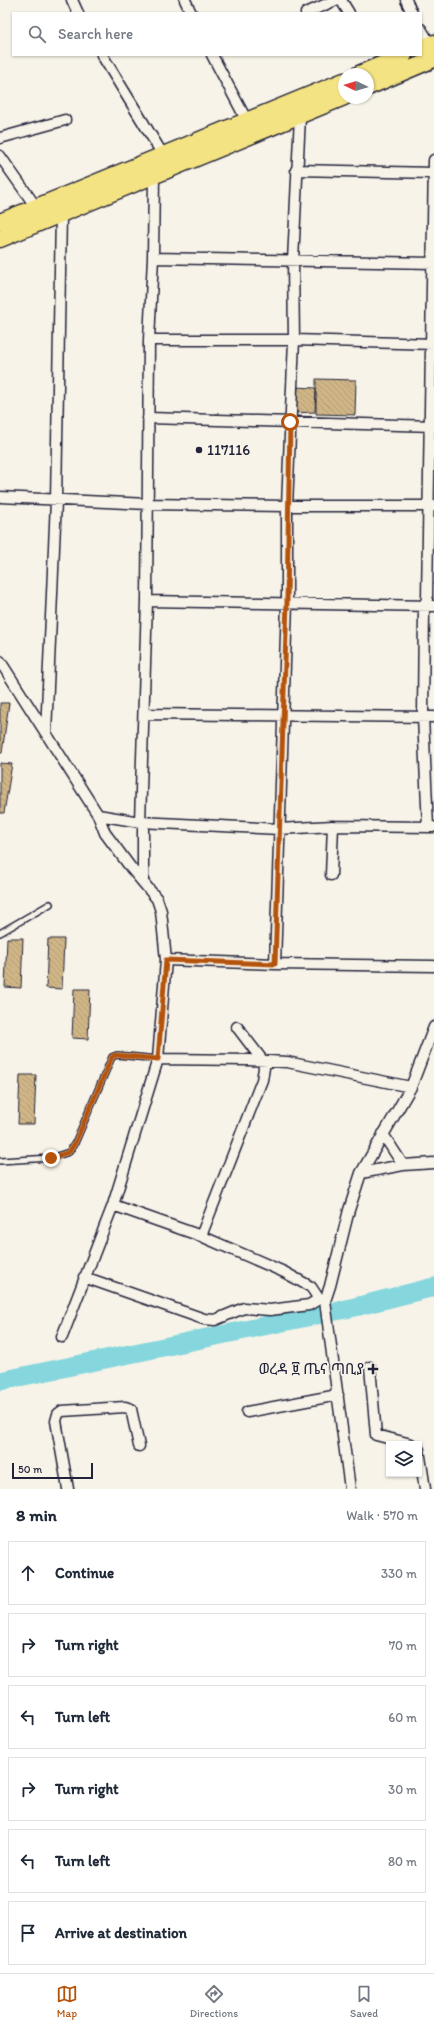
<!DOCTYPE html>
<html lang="en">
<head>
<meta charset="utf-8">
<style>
	:root { --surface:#fff; --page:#f2f2f3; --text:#1f2937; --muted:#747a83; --line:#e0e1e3; --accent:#b45309 }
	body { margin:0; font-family:Itim,"Noto Sans Ethiopic",sans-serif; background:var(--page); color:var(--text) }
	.controls { position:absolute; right:12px; bottom:12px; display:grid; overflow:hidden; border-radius:0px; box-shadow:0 1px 3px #0004 }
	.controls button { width:36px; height:36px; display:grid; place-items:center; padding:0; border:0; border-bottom:1px solid var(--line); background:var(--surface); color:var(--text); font:20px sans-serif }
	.compass { position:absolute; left:338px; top:68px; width:36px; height:36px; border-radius:50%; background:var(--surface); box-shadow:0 1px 3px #0004; rotate:274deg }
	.scale { position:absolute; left:12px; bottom:10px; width:81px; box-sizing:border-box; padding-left:4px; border:2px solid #22223b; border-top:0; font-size:11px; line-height:14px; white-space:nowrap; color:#22223b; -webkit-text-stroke:3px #f7f3e8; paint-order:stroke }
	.stop { position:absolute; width:12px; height:12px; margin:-9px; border:3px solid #b45309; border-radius:50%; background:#fff }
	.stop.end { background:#b45309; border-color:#fff; box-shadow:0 1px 4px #0008 }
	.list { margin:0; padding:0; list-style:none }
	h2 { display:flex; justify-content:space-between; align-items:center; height:52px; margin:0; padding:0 16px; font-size:17px }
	h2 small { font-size:13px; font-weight:400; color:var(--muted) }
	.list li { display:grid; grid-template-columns:26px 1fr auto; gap:12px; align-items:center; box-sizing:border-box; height:64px; margin:0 8px 8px; padding:0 8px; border:1px solid var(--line); border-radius:0px }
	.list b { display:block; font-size:15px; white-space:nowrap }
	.list em { font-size:13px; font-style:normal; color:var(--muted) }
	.icon { flex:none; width:22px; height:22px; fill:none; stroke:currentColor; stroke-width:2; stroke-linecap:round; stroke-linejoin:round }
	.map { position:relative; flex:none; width:434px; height:1489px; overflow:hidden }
	.search { position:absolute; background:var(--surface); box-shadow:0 1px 3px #0004; left:12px; right:12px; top:12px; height:44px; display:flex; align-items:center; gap:10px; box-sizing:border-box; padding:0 14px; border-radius:0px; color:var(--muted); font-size:15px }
	.sheet { height:484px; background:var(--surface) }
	nav { display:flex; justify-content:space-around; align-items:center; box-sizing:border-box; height:56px; border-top:1px solid var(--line); background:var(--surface); font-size:11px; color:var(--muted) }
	nav a { display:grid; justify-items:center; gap:2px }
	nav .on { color:var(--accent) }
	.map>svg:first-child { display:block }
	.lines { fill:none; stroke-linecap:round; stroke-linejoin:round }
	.river { stroke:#85d6dd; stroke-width:19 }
	.building { fill:url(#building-back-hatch); stroke:#22223b }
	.service-casing { stroke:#22223b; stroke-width:8 }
	.minor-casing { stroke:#22223b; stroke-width:13 }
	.primary-casing { stroke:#22223b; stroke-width:19 }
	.service { stroke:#f7f3e8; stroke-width:5 }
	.minor { stroke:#f7f3e8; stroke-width:10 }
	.primary { stroke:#f4e382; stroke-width:16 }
	.route { stroke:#b45309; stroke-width:5 }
	.poi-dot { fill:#22223b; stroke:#f7f3e8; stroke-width:1.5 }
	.labels { text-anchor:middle; stroke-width:3.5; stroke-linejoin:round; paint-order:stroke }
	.poi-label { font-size:15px; fill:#22223b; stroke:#f7f3e8; text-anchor:start }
</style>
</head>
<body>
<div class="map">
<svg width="434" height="1489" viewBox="0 0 434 1489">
	<defs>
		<pattern id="building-back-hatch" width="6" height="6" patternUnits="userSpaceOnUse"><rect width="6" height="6" fill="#d0b686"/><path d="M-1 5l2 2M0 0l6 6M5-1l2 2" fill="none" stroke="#b29c75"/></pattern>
	</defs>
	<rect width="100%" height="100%" fill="#f7f3e8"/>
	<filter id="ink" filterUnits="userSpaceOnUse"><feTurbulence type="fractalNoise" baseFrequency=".025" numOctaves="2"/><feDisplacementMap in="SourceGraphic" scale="8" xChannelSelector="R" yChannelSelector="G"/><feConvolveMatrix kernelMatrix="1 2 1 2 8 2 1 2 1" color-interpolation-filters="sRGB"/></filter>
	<g filter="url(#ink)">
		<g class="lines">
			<!-- river -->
			<path class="river" d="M0,1381l355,-74 79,-20"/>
		</g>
		<!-- building -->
		<path class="building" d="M316,379l40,1 -1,35 -39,-1z
			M294,387l22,1 -1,24 -22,1z
			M0,703h9l-7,50h-2z
			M0,763l12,1 -8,49h-4z
			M7,938h16l-2,50 -16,-1z
			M48,939h16l-2,50 -16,-1z
			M74,989h16l-2,50 -16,-1z
			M20,1075h16l-2,49h-16z"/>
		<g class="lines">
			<defs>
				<path id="service" d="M0,933l50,-29
					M0,1161l51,-3 18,-6 6,-9 37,-86 5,-2 41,4"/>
				<path id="minor" d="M72,0l6,13
					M185,0l6,13
					M341,0l8,13
					M406,0l6,13
					M306,13l30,-13
					M421,29l9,15
					M102,55l61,100
					M212,55l35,66
					M0,138l65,-18
					M0,156l36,51
					M296,170l138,3
					M153,258l281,5
					M149,340h145l140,4
					M148,418l286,8
					M0,497l148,7 139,2h147
					M147,601l287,5
					M0,661l98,154 7,18 26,35 26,31 4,12 5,49 -8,99 -45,146 -51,132
					M144,714l290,3
					M46,733l10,-232 5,-287
					M98,815l42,7 139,7 54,-3 100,1
					M140,822l7,-221 2,-261 4,-82 1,-83
					M143,822v59
					M428,827l-5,-110 1,-111 3,-7 7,-439
					M331,875l2,-49
					M166,960l109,4 159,2
					M275,964l12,-361v-97l7,-166 -1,-79 7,-145
					M158,1059l90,1 39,2 124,25
					M383,1134l20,31
					M361,1173l42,-8 31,-2
					M113,1205l88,31 83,36 27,15 8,12
					M201,1236l61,-156 2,-12 -1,-7 -26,-34
					M84,1277l120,42 11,1 29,-12 26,2 39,-5 10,-6 6,2
					M370,1367l6,68 35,9
					M247,1412l91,-17
					M419,1450l6,39
					M68,1489l-12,-68 2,-7 4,-3 63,-4 6,2 8,37
					M350,1489l-25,-188 5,-15 19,-76 12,-37 50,-86 23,-60"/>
				<path id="primary" d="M421,48l13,-5
					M359,74l45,-19
					M368,87l66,-28
					M0,222l344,-141
					M0,239l344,-142"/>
			</defs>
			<!-- service casing -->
			<use href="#service" class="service-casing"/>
			<!-- minor casing -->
			<use href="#minor" class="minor-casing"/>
			<!-- primary casing -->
			<use href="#primary" class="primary-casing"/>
			<!-- service -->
			<use href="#service" class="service"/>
			<!-- minor -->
			<use href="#minor" class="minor"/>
			<!-- primary -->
			<use href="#primary" class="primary"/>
		</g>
	</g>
	<g class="lines" filter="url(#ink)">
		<!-- route -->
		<path class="route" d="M51,1158l18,-6 6,-9 37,-86 4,-2 42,4 8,-99 109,4 12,-362 3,-180"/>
	</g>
	<!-- markers -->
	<g class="poi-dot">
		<circle cx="199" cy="450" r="4"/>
		<path d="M371 1363h4v4h4v4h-4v4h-4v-4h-4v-4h4z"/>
	</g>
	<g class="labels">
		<!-- poi labels -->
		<g class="poi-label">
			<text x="207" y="455">117116</text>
			<text x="364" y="1374" text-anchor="end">ወረዳ ፱ ጤና ጣቢያ</text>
		</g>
	</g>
</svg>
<div class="controls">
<button><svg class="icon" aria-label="layers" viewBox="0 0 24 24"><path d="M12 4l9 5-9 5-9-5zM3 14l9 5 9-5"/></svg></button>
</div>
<svg class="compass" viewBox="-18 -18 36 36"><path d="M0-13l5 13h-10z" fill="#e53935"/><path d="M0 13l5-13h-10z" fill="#747a83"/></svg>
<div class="scale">50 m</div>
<div class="stop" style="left:290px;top:422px"></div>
<div class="stop end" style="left:51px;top:1158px"></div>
<div class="search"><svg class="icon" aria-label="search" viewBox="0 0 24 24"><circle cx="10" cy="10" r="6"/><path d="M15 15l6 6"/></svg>Search here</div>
</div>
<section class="sheet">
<h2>8 min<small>Walk · 570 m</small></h2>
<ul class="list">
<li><svg class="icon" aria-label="ahead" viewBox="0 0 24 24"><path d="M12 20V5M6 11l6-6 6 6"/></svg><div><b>Continue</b></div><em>330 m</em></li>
<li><svg class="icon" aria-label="right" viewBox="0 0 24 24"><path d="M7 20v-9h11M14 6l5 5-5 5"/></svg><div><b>Turn right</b></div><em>70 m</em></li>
<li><svg class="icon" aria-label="left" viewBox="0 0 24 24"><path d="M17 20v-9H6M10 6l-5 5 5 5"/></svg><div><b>Turn left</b></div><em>60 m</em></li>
<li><svg class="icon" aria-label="right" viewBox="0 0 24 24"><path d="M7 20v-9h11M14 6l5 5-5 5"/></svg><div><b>Turn right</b></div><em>30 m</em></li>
<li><svg class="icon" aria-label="left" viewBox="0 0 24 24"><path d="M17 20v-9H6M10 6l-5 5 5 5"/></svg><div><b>Turn left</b></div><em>80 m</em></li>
<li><svg class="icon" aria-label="arrive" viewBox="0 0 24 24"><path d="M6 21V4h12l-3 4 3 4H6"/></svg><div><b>Arrive at destination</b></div></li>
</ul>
</section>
<nav>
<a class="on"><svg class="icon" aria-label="map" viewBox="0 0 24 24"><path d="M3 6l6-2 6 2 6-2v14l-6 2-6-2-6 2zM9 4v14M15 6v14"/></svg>Map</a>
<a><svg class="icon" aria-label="directions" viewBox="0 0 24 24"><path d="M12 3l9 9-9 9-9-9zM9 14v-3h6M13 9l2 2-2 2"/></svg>Directions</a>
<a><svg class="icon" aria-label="saved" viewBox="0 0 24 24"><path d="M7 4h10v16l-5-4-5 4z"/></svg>Saved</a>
</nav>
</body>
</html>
